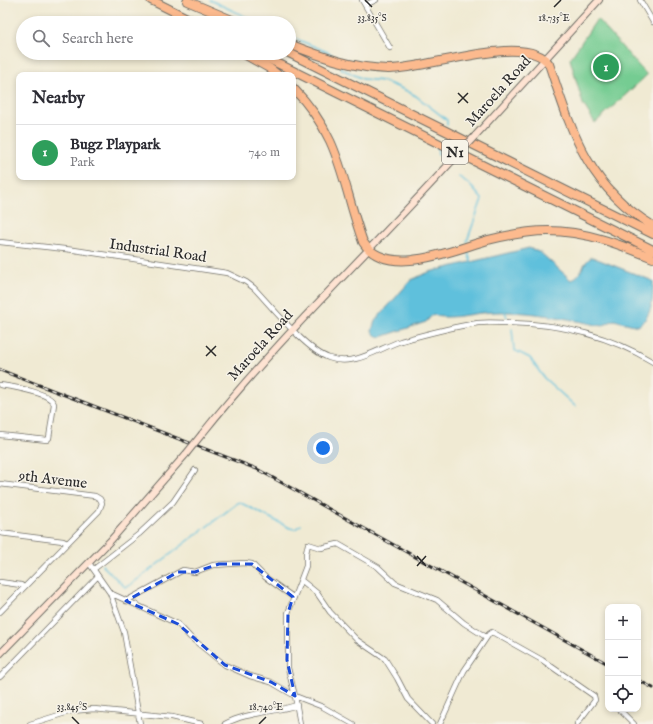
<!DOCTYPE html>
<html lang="en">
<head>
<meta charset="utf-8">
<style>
	:root { --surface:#fff; --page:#f2f2f3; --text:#2b2b33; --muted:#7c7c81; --line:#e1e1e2; --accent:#111827 }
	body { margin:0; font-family:"IM FELL English",serif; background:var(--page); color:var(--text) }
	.controls { position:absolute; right:12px; bottom:12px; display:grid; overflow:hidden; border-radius:8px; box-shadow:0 2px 6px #0003 }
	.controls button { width:36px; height:36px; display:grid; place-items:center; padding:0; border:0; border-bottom:1px solid var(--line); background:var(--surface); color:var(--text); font:20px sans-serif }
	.you { position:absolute; left:323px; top:448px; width:14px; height:14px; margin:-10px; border:3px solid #fff; border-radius:50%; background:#1a73e8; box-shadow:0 0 0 6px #1a73e833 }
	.badge { display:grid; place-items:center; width:26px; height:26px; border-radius:50%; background:var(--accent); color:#fff; font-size:13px; font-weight:700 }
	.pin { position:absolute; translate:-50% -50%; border:2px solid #fff; box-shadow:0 1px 4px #0006 }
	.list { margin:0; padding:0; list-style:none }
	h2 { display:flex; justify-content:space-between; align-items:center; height:52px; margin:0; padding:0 16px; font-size:17px }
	h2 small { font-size:13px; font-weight:400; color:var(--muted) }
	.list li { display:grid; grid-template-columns:26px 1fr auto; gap:12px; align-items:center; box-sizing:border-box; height:56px; padding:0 16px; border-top:1px solid var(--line) }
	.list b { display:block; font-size:15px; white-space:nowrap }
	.list p { margin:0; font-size:13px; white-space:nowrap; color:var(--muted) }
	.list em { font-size:13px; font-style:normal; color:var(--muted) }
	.icon { flex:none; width:22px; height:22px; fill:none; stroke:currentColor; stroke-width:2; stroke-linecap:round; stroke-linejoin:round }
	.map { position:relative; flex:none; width:653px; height:724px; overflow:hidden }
	.search { position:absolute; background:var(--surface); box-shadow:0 2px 6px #0003; left:16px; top:16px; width:280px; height:44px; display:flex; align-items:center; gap:10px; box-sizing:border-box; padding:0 14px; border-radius:22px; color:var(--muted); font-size:15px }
	.panel { position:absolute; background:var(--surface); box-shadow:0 2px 6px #0003; left:16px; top:72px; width:280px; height:108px; border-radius:8px }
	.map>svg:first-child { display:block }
	.green { fill:#74cc92; stroke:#507c5e }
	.water { fill:#5ec0dc; stroke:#447684 }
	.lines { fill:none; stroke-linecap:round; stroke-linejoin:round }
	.stream { stroke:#5ec0dc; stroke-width:1.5 }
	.street-casing { stroke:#706e66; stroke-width:6 }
	.secondary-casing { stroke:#706e66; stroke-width:8 }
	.highway-casing { stroke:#706e66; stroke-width:10 }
	.street { stroke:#fff; stroke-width:4.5 }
	.secondary { stroke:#fee3d2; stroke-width:6 }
	.highway { stroke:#fcba8e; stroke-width:8 }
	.rail-casing { stroke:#2b2b2b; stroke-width:3 }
	.rail { stroke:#f7f3e8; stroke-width:1.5; stroke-dasharray:4.5; stroke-linecap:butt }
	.secondary-bridge-casing { stroke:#706e66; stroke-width:8; stroke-linecap:butt }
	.secondary-bridge { stroke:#fee3d2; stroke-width:6 }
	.marked { fill:none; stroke:#1d4ed8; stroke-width:3; stroke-dasharray:8 5; stroke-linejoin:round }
	.ticks { fill:none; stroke:#2b2b2b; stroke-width:1.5 }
	.labels { text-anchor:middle; stroke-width:3; stroke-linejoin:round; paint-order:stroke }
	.shield { fill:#f7f3e8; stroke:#686764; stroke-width:1 }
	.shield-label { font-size:14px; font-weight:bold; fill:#2b2b2b }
	.street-label { font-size:15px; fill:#2b2b2b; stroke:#f7f3e8 }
	.ticks-label { font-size:10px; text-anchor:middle; fill:#2b2b2b; stroke:#f7f3e8; stroke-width:3; stroke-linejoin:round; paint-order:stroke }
</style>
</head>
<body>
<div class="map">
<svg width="653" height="724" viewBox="0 0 653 724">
	<rect width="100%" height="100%" fill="#f7f3e8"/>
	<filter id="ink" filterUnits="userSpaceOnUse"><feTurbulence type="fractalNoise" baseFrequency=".025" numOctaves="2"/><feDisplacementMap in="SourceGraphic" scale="8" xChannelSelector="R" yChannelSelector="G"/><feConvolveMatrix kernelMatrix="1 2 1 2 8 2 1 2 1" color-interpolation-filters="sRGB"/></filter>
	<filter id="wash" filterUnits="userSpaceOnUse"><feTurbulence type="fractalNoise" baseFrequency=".012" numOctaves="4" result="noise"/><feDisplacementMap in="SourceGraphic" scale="16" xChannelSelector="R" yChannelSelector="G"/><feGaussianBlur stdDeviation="0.9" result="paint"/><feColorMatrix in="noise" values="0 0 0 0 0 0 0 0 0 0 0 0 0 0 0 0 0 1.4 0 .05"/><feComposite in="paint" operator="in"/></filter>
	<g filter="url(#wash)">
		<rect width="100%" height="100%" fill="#f0ead3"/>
		<!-- green -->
		<path class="green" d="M597,19l50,56 -52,48 -12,-19 -13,-45z"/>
		<!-- water -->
		<path class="water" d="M529,248l12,5 30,27c11,-4 11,-18 21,-23l61,24c0,18 0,34 -15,45l-24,-6 -12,6 -5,-1c-38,-8 -77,-16 -116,-12 -11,1 -40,8 -48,1l-7,8 -45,15 -5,-1 -4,-5 3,-10 36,-41 18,-8z"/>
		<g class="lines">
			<!-- stream -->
			<path class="stream" d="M210,0l49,23
				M289,36l41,17 5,4
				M340,66l2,3 21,10 20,2 22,9 11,6 31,24v5
				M437,147l1,7
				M459,177l9,6 14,16 -15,42
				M468,252l3,10
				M505,312l2,5
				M512,329l2,21 16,8 14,20 31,28
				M102,565l23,22 4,-1 110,-84 51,26 5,1 6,-4"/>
		</g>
	</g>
	<g filter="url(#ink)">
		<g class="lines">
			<defs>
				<path id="street" d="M362,0l28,48
					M640,0l13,22
					M365,5l11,-5
					M0,242l74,8 153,23 19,9 8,6c18,19 52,62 75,70 26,9 48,-9 72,-17 25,-7 51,-14 77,-18 11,-1 22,0 33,0 50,1 99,13 142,39
					M0,385c12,2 50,7 54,19l-5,34 -2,2 -47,-5
					M0,484l95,12 5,3 2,4 -3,8 -99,101
					M0,533l63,8 4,2
					M89,563l21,30 14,39 16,92
					M94,569l45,-35 34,-32 22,-32
					M301,580l16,13 13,19 27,28 28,19 12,19 11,21 24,25
					M0,582l21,3 3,2
					M110,593l68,31 12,13 35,28 25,11 21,6 24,14 28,11 30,17
					M126,601l57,-31 12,2 18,-7 32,-2 7,1 13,13 28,20
					M0,677l98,-101
					M619,709l15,15
					M30,724l42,-13 22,-2 78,8 30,7
					M225,724c22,-12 48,-11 72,-19
					M300,724l-5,-28 -7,-28v-55l18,-47v-13l2,-9 13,4 17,-4 40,23 17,16 42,17 27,23 22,14
					M440,724l24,-53 25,-37 3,-2 50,28 52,36 1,4 -18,24"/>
				<path id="secondary" d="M475,136l124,-136
					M202,434c77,-96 166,-181 249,-272
					M0,654l111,-114 75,-86"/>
				<path id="highway" d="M151,0l46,23
					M187,1l52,22
					M289,44c33,13 64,24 99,25 37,1 139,-38 161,-5 23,68 38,122 104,162
					M242,53l27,15 9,7
					M257,53l396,197
					M289,53l364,181
					M293,88c49,50 48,93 70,154 24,38 92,7 125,-2 20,-5 39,-9 60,-9 37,0 71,13 105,27"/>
			</defs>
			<!-- street casing -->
			<use href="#street" class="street-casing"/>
			<!-- secondary casing -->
			<use href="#secondary" class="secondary-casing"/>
			<!-- highway casing -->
			<use href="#highway" class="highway-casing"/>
			<!-- street -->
			<use href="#street" class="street"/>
			<!-- secondary -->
			<use href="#secondary" class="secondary"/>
			<!-- highway -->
			<use href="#highway" class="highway"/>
			<defs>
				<path id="rail" d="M0,370l257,99 351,195
					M638,680l15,8"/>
			</defs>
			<!-- rail casing -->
			<use href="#rail" class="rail-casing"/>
			<!-- rail -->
			<use href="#rail" class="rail"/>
			<defs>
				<path id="secondary-bridge" d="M451,162l24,-26
					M186,454l16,-20"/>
			</defs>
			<!-- secondary-bridge casing -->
			<use href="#secondary-bridge" class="secondary-bridge-casing"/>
			<!-- secondary-bridge -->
			<use href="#secondary-bridge" class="secondary-bridge"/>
		</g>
	</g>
	<!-- marked area -->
	<path class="marked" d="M219,564h33l41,33 -5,16 -1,47 8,36 -24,-14 -46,-17 -47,-41 -52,-23 52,-29h17z"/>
	<!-- ticks -->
	<path class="ticks" d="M365,0l7,7M554,7l7,-7M458,93l10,10M458,103l10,-10M206,346l10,10M206,356l10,-10M417,556l9,10M417,566l9,-10M72,717l7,7M259,724l7,-7"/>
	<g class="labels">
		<!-- shield labels -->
		<rect class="shield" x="442" y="140" width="26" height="24" rx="3"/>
		<g class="shield-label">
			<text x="455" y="157">N1</text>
		</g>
		<!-- street labels -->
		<g class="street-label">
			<text transform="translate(498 91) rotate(-48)" y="5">Maroela Road</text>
			<text transform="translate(158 250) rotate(8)" y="5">Industrial Road</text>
			<text transform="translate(260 345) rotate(-48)" y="5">Maroela Road</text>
			<text transform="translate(53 479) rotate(7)" y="5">9th Avenue</text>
		</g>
	</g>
	<g class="ticks-label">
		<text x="372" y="21">33.835°S</text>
		<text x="554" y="21">18.735°E</text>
		<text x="72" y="710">33.845°S</text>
		<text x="266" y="710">18.740°E</text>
	</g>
</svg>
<div class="controls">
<button>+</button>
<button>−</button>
<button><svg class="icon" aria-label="locate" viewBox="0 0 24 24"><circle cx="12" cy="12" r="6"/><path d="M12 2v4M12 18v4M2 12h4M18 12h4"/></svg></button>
</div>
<div class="you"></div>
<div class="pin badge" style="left:606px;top:67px;background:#2e9e5b">1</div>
<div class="search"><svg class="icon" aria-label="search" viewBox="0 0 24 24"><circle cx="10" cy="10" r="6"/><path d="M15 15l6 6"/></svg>Search here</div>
<section class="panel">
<h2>Nearby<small></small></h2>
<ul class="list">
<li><span class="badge" style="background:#2e9e5b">1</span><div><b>Bugz Playpark</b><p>Park</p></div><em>740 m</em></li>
</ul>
</section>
</div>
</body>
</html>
